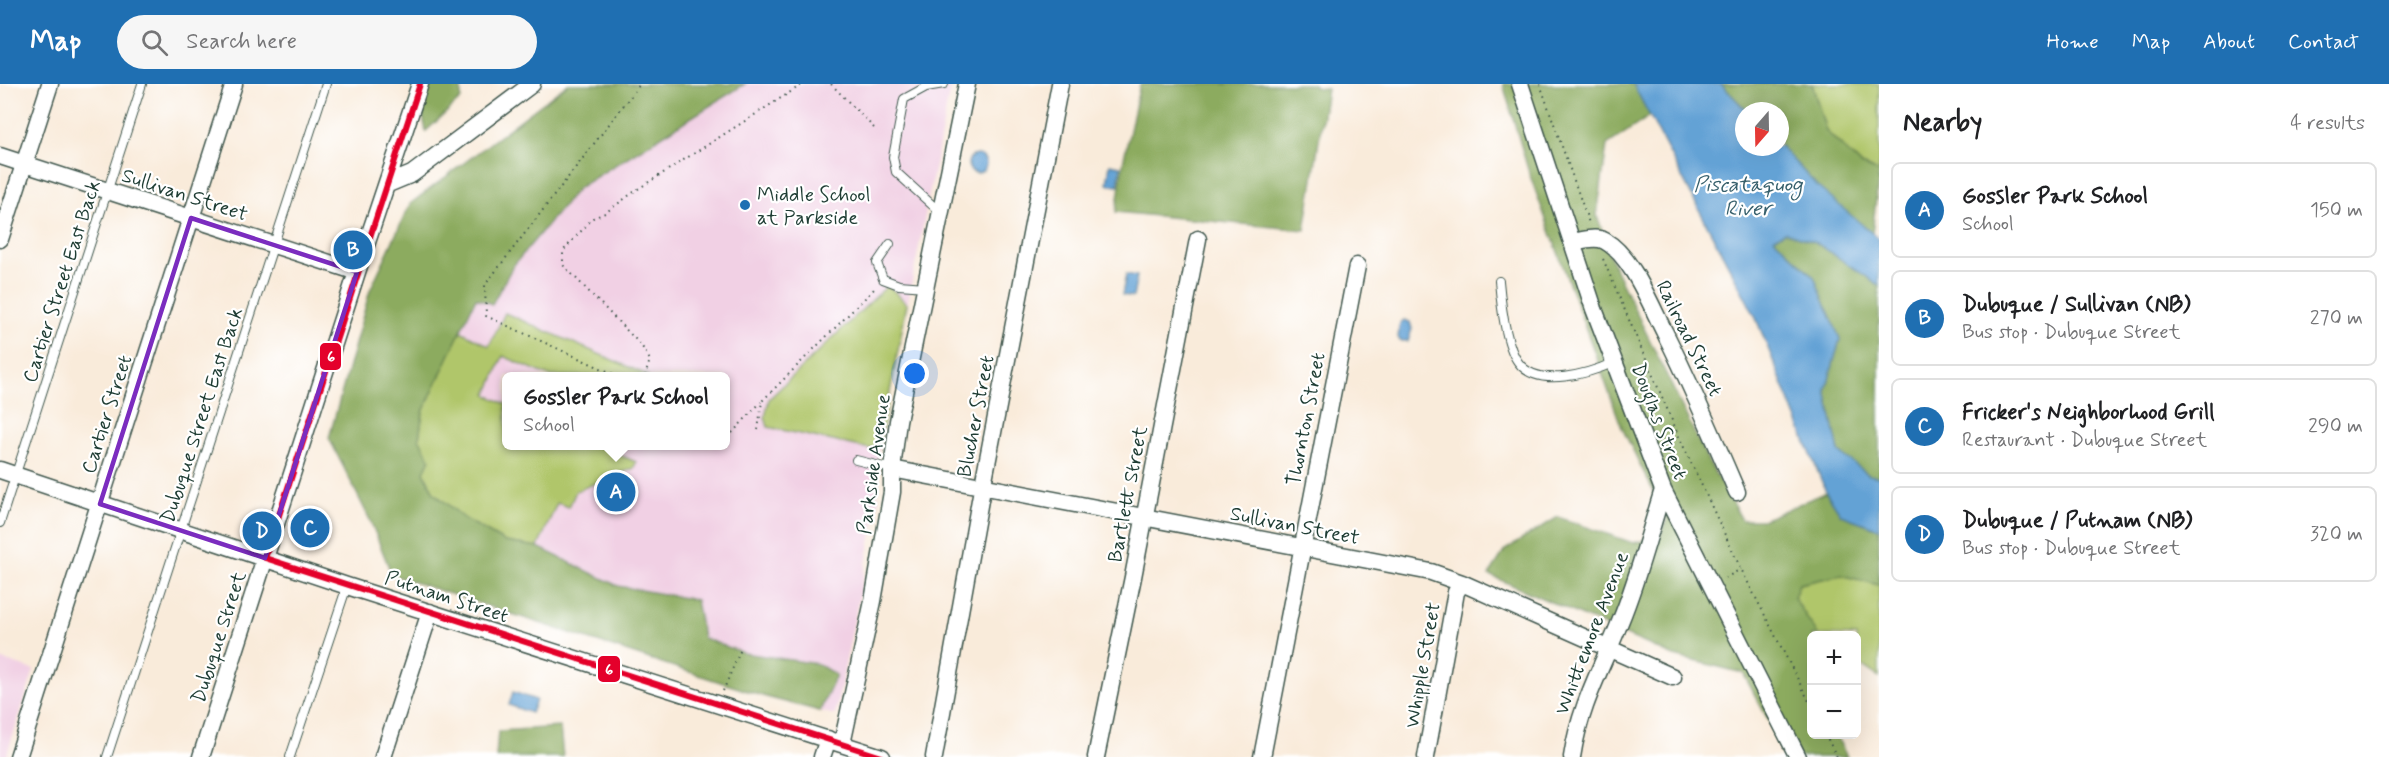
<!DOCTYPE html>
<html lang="en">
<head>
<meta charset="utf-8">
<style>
	:root { --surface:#fff; --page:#f6f6f6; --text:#202124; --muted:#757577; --line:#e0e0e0; --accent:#1f6fb2 }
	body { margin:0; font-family:Mynerve,sans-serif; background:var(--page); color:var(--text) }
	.controls { position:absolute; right:18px; bottom:18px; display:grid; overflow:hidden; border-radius:9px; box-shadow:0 6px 24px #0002 }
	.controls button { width:54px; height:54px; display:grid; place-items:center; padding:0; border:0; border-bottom:2px solid var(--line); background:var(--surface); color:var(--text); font:30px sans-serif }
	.compass { position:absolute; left:1735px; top:18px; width:54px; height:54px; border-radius:50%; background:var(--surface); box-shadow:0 6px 24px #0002; rotate:200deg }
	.you { position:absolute; left:915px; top:290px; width:21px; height:21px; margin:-15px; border:4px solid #fff; border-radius:50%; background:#1a73e8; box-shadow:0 0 0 9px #1a73e833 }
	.badge { display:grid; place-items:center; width:39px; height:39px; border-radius:50%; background:var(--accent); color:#fff; font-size:20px; font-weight:700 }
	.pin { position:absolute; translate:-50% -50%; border:3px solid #fff; box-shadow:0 2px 6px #0006 }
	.popup { position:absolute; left:502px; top:288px; width:228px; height:78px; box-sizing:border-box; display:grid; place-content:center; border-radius:9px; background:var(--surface); filter:drop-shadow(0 2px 4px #0005); font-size:20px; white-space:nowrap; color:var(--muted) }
	.popup b { font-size:22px; color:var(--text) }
	.popup::after { content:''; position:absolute; left:50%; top:100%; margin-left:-12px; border:12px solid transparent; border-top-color:var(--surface) }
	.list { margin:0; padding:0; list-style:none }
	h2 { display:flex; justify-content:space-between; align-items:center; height:78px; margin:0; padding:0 24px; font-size:26px }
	h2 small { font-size:20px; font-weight:400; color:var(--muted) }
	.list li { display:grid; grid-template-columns:39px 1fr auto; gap:18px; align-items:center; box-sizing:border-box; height:96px; margin:0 12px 12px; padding:0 12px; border:2px solid var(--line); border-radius:9px }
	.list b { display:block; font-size:22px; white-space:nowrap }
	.list p { margin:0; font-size:20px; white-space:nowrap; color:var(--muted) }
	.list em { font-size:20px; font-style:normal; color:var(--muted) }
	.icon { flex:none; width:33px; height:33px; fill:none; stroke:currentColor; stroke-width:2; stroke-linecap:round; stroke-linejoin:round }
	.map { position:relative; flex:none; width:1879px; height:673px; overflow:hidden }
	header { display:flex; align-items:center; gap:36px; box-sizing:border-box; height:84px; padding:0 30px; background:var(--accent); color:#fff }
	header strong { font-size:28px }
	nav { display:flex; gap:33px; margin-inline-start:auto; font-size:21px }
	.search { width:420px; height:54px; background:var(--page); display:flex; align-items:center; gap:15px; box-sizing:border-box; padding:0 21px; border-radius:33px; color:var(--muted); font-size:22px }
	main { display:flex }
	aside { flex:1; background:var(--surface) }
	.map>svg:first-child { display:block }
	.built { fill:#f1d0e4; fill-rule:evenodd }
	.green { fill:#b0c66b; stroke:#688250; stroke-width:1.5 }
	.forest { fill:#8cab5f; stroke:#56744a; stroke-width:1.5 }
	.water { fill:#63a2d5; stroke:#417084; stroke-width:1.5 }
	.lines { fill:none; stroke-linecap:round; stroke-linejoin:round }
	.lane-casing { stroke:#40574d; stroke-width:10 }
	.street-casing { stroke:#40574d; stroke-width:19 }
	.path { stroke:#40574d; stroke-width:2; stroke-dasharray:1.5 4.5; stroke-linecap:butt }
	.lane { stroke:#fff; stroke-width:8 }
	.street { stroke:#fff; stroke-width:16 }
	.bus-1-casing { stroke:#fff; stroke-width:10 }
	.bus-1 { stroke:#e4002b; stroke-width:6 }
	.marked { fill:none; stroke:#7b2cbf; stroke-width:4.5; stroke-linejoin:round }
	.poi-dot { fill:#1f6fb2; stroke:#fff; stroke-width:2 }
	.labels { text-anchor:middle; stroke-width:4.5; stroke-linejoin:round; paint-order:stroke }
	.street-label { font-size:20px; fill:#1f3d34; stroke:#fff }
	.poi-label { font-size:20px; fill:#1f3d34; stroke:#fff; text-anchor:start }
	.water-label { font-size:21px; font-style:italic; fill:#37606c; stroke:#fff }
	.line-badge { stroke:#fff; stroke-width:2 }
	.badge-label { font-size:16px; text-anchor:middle; font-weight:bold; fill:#fff }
</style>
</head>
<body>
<header>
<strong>Map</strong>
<div class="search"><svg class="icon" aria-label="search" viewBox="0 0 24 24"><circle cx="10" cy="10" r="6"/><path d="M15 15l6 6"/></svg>Search here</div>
<nav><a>Home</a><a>Map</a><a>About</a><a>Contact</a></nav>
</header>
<main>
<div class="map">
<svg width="1879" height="673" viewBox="0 0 1879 673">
	<rect width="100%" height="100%" fill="#fff"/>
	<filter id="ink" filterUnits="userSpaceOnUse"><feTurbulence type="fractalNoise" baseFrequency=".0167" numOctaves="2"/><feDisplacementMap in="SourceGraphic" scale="12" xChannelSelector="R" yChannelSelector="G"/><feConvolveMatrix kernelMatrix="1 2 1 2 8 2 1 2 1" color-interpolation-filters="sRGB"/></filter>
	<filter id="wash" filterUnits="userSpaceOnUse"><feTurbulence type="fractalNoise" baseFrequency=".008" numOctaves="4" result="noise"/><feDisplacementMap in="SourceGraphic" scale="24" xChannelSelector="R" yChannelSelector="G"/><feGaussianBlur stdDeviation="1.35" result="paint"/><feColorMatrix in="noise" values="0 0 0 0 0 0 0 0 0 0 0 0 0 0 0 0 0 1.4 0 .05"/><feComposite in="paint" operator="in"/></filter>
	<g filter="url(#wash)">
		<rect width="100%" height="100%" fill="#f9ebda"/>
		<!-- built -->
		<path class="built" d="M745,0h206l-71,360 -7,36 6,19 -44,216 -69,-18 -374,-122 -22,-55 -41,-82 41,-148 143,-24 65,-78zM506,292h220v70h-220z
			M0,575l34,11 -28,87h-6z"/>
		<!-- green -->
		<path class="green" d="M1812,0h67v88l-18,-7 -35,-34z
			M888,201l19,19 -27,140 -10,5 -102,-22 -3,-10 4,-18z
			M505,229l144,63h-100l-46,-20 -16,39 19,9v42h93l37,16 -2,6 -58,23 -7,16 -12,-4 -19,44 -33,-5 -40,-23 -31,-26 -10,-21 -5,-34 4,-26 36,-82 30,16z
			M1841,491l38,10v92l-22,-15 -1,-26 -38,-1 -24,-37 5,-14z"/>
		<!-- forest -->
		<path class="forest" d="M416,0h45v15l-35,32z
			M568,0h177l-167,104 -65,78 -21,38 -16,-6 -53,114 -4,26 11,21 -6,13 10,21 31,26 40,23 33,5 80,39 78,14 7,38 41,15 74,11 18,11 -16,36 -54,-14 -374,-122 -22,-55 -41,-82 41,-148 40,-86z
			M1140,0h174v3l13,2 -22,141 -189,-18 8,-54z
			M1503,0h130l17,32 -43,29 -10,70 16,49 96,199 33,57h21l63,-28 15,23 38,14v56l-38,-10 -42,9 -5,14 24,37 -6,1v98l24,1 11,22h-59l-45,-84 -69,-17 -185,-81 16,-25 53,-33 75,26 27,-6 7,-18 -45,-91 -93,-255z
			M1721,0h91l14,47 35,34 18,7 -7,63 -53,-47 -39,-42v-35h-33z
			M1785,148l30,10 64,43v192l-10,-2 -30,-23 -13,-62 14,-51 -26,-62 -40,-39z
			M560,643l3,30h-67l2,-26z"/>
		<!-- water -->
		<path class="water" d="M1633,0h88l26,27h-3v36l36,-1 39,42 60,51v46l-64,-43 -30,-10 -11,6 40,39 26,62 -14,51 13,62 30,23 10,2v52l-38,-14 -15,-23 -71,-176z
			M968 80a9 9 0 1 1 18 0a9 9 0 1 1-18 0Z
			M1110,80l11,2 -3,20 -11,-2z
			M1126,190l11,2 -4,21 -11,-2z
			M1404,236l6,2 2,7 -4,12h-8l-2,-4 2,-14z
			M513,608l23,8 -5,13 -22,-8z"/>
	</g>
	<g filter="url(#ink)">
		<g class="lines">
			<defs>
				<path id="lane" d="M941,129l-45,-41 -3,-15 11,-58 22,-12 18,-3
					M890,160l-13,19 6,16 16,6 27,2
					M1499,197c2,22 6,63 19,81 20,28 72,11 97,0
					M856,376l36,9
					M0,439l142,-439
					M107,673l219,-673
					M290,673l57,-171"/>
				<path id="street" d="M1520,0l74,225 69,181 135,267
					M0,72l357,116
					M388,100l24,-10 120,-90
					M0,155l50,-155
					M1573,158c10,-2 23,-6 32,-1 27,15 46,65 60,92 26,52 49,105 72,159
					M892,385l539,103 31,11 211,94
					M0,386l347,116 535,171
					M842,660l31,-143 19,-109v-23l6,-48 69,-337
					M18,673l216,-673
					M201,673l156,-485 63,-188
					M383,673l47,-145
					M822,673l6,-18
					M934,673l46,-257 80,-416
					M1096,673l37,-180 65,-338
					M1262,673l95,-491
					M1426,673l30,-165 6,-9
					M1572,673c8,-52 29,-87 48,-135 18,-43 29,-88 43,-132"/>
			</defs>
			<!-- lane casing -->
			<use href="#lane" class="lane-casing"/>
			<!-- street casing -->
			<use href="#street" class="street-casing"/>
			<!-- path -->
			<path class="path" d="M831,0l44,45
				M1540,0l49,139
				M1603,175l77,180 61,130 71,138
				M618,292l-132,-60 -1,-31 155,-201
				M645,292l5,-16 -9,-15 -78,-80v-14l30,-33 12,-5 33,-24 165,-105
				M758,346l4,-29 115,-115
				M732,349l29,-31
				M1725,494l16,-9
				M723,607l18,-42
				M1825,650l12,23"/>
			<!-- lane -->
			<use href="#lane" class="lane"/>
			<!-- street -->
			<use href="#street" class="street"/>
			<defs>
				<path id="bus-1" d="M420,0l-155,474 617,199"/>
			</defs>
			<!-- bus-1 casing -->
			<use href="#bus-1" class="bus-1-casing"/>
			<!-- bus-1 -->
			<use href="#bus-1" class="bus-1"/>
		</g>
	</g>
	<!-- marked area -->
	<path class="marked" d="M191,134l166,54 -92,286 -165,-54z"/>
	<!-- markers -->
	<circle class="poi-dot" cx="745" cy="121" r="6"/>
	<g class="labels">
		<!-- street labels -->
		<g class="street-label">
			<text transform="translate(185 110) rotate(18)" y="7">Sullivan Street</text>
			<text transform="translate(61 197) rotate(-72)" y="7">Cartier Street East Back</text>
			<text transform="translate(1690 254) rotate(64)" y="7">Railroad Street</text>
			<text transform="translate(106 330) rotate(-72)" y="7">Cartier Street</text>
			<text transform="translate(201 331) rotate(-72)" y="7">Dubuque Street East Back</text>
			<text transform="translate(975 332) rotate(-79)" y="7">Blucher Street</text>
			<text transform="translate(1305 335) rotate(-79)" y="7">Thornton Street</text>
			<text transform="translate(1660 337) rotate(69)" y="7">Douglas Street</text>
			<text transform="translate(873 380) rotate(-82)" y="7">Parkside Avenue</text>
			<text transform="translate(1127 410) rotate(-79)" y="7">Bartlett Street</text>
			<text transform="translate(1295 441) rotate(11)" y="7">Sullivan Street</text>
			<text transform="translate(447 512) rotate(18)" y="7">Putnam Street</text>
			<text transform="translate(1591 549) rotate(-69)" y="7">Whittemore Avenue</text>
			<text transform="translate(218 553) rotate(-72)" y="7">Dubuque Street</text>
			<text transform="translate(1422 581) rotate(-80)" y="7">Whipple Street</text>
		</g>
		<!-- poi labels -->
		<g class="poi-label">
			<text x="757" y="117">Middle School<tspan x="757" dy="23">at Parkside</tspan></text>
		</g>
		<!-- water labels -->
		<g class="water-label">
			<text x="1748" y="107">Piscataquog<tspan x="1748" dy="24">River</tspan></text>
		</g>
	</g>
	<g class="line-badge">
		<rect x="319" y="258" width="23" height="29" rx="6" fill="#e4002b"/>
		<rect x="597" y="571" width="24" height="28" rx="6" fill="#e4002b"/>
	</g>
	<g class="badge-label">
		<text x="331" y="278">6</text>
		<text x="609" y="591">6</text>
	</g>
</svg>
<div class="controls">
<button>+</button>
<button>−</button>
</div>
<svg class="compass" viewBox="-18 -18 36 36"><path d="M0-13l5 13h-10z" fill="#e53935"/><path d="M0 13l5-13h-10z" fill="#757577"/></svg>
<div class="you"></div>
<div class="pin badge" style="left:616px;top:408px">A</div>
<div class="popup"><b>Gossler Park School</b>School</div>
<div class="pin badge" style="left:353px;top:166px">B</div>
<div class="pin badge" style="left:310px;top:444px">C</div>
<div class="pin badge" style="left:262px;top:447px">D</div>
</div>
<aside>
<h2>Nearby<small>4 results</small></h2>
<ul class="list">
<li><span class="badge">A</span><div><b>Gossler Park School</b><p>School</p></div><em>150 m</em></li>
<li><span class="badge">B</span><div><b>Dubuque / Sullivan (NB)</b><p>Bus stop · Dubuque Street</p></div><em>270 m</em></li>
<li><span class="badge">C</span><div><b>Fricker's Neighborhood Grill</b><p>Restaurant · Dubuque Street</p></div><em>290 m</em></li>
<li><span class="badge">D</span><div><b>Dubuque / Putnam (NB)</b><p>Bus stop · Dubuque Street</p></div><em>320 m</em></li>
</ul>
</aside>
</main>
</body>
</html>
